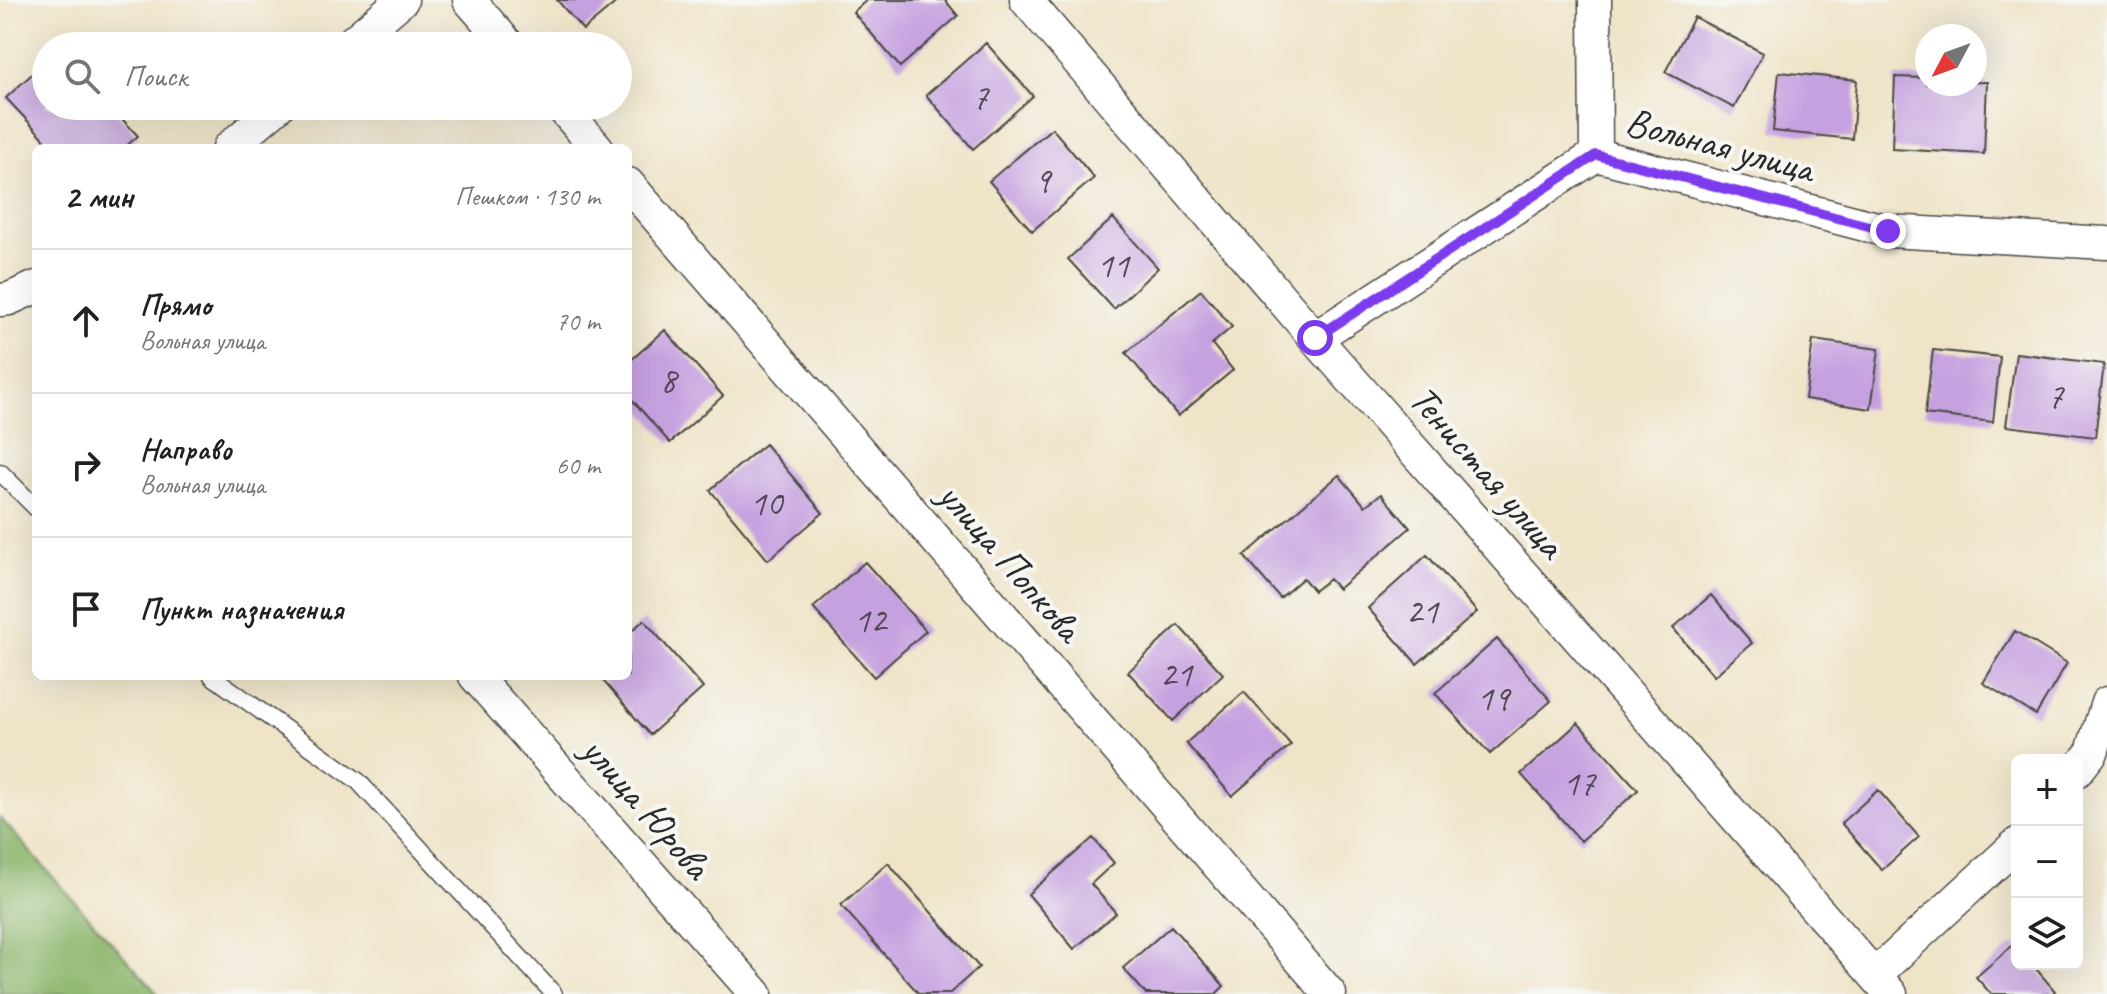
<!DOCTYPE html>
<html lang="ru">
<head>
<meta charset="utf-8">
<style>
	:root { --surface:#fff; --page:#f6f6f6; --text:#202124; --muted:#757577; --line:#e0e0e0 }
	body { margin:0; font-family:Caveat,sans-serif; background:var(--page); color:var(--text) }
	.controls { position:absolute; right:24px; bottom:24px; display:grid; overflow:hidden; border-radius:12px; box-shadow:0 8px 32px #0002 }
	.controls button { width:72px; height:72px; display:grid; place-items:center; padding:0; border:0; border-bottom:2px solid var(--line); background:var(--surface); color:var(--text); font:40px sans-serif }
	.compass { position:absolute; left:1915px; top:24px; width:72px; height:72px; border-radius:50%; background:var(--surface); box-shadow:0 8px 32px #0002; rotate:229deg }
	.stop { position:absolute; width:24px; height:24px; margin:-18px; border:6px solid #7c3aed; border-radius:50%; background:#fff }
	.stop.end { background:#7c3aed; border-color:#fff; box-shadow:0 2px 8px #0008 }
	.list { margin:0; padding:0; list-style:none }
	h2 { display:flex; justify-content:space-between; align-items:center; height:104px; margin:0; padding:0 32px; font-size:34px }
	h2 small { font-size:26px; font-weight:400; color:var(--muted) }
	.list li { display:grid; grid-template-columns:52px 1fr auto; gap:24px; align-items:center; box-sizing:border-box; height:144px; padding:0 32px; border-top:2px solid var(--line) }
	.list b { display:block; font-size:30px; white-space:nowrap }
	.list p { margin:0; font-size:26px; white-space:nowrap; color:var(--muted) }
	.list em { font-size:26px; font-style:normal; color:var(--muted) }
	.icon { flex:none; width:44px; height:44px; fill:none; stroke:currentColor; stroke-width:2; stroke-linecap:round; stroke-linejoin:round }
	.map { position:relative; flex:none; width:2107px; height:994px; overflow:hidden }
	.search { position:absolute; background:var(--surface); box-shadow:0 8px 32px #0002; left:32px; top:32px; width:600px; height:88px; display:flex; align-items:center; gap:20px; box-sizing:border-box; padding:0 28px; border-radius:44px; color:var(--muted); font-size:30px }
	.panel { position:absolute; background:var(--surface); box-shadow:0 8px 32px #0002; left:32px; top:144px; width:600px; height:536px; border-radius:12px }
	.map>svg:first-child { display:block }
	.forest { fill:#8fb86f; stroke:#5d724d; stroke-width:2 }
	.building { fill:#c6a1e0 }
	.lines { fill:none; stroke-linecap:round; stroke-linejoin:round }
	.service-casing { stroke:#484743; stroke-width:19 }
	.minor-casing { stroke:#484743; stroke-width:35 }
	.service { stroke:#fff; stroke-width:16 }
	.minor { stroke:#fff; stroke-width:32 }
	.route { stroke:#7c3aed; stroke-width:10 }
	.labels { text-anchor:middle; stroke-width:8; stroke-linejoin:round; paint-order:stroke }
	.number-label { font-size:36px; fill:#524858 }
	.street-label { font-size:40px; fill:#2b2b2b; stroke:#f6f6f2 }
</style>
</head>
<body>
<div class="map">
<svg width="2107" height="994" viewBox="0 0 2107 994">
	<rect width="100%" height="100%" fill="#f6f6f2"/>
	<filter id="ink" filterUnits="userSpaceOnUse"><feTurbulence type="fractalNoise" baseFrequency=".0125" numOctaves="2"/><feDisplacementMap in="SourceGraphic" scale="16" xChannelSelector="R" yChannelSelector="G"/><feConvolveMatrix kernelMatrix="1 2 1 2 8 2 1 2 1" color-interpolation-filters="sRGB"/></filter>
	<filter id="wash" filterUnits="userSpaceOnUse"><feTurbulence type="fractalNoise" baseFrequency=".006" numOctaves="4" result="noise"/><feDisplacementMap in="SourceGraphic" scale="32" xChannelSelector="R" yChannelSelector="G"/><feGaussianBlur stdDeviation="1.8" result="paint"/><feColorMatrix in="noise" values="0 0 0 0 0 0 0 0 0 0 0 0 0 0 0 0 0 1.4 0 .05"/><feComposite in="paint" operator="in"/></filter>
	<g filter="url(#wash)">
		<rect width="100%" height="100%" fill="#efe4c8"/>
		<!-- forest -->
		<path class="forest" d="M0,818l158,176h-158z"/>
		<g id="blocks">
			<!-- building -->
			<path class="building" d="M557,0h62l-36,30z
				M867,0h78l13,16 -58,51 -47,-55z
				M1694,17l69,36 -29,55 -69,-36z
				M986,43l47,53 -60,53 -47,-54z
				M46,61v45h64l28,30 -14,12h-71l-47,-50z
				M1779,72l78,8 -5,59 -79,-8z
				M1895,77l32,1v6l60,-2 -3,72 -92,-5z
				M1052,128l42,50 -62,53 -43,-50z
				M1113,218l45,50 -44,41 -46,-50z
				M1201,290l31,37 -20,17 21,26 -55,46 -52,-63z
				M665,330l58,66 -53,47 -42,-48v-32z
				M1813,340l66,9 -8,60 -66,-10z
				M1933,350l67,7 -7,65 -68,-8z
				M2016,353l88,11 -9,73 -89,-11z
				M765,444l58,69 -55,47 -58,-70z
				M1339,475l26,31 16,-12 29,34 -72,61 -9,-10 -15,12 -11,-13 -23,20 -36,-42z
				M1427,555l50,57 -60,52 -49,-56z
				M865,562l61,69 -52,46 -61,-69z
				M1711,595l41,48 -38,33 -41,-48z
				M644,620l59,68 -53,47 -51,-59h29v-42z
				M1178,625l45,49 -50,47 -45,-49z
				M2015,631l52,32 -31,52 -53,-32z
				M1497,639l54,62 -61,53 -55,-61z
				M1244,692l47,53 -59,51 -46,-53z
				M1578,723l60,67 -57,51 -60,-67z
				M1878,790l41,47 -37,33 -41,-47z
				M1093,838l21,25 -23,21 25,29 -42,36 -46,-55z
				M888,863l91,104 -30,27h-30l-78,-89z
				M1171,926l53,60 -8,8h-70l-23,-26z
				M2014,944l3,3v17h15l23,27 -3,3h-61l-15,-17z"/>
		</g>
	</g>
	<g filter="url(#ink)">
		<use href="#blocks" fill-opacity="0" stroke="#484743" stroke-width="2"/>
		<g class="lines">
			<defs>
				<path id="service" d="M0,472l36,36
					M212,676l146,105 196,213"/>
				<path id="minor" d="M469,0l40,46
					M1026,0l289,338 576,656
					M1595,0l1,155
					M348,46l54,-46
					M561,106l36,42
					M229,148l49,-42
					M628,184l702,810
					M0,300l9,-1 27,-12
					M1315,338l281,-183 292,76 219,12
					M475,676l281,318
					M2077,771l15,-19 15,-49
					M1875,975l142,-131"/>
			</defs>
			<!-- service casing -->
			<use href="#service" class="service-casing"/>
			<!-- minor casing -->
			<use href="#minor" class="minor-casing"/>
			<!-- service -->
			<use href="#service" class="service"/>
			<!-- minor -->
			<use href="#minor" class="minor"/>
		</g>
	</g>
	<g class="lines" filter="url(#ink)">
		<!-- route -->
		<path class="route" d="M1315,338l281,-183 292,76"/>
	</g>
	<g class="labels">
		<!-- number labels -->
		<g class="number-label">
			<text x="980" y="109">7</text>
			<text x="1042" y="192">9</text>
			<text x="1113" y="277">11</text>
			<text x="668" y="392">8</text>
			<text x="2055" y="408">7</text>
			<text x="766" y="515">10</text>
			<text x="1422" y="623">21</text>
			<text x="870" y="632">12</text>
			<text x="1176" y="686">21</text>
			<text x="1493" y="710">19</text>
			<text x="1579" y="795">17</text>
		</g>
		<!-- street labels -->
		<g class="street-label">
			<text transform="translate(1720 144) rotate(15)" y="14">Вольная улица</text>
			<text transform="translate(1488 471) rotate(49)" y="14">Тенистая улица</text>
			<text transform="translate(1011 561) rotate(49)" y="14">улица Попкова</text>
			<text transform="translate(647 807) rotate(49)" y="14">улица Юрова</text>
		</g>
	</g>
</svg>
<div class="controls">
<button>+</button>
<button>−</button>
<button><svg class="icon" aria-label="layers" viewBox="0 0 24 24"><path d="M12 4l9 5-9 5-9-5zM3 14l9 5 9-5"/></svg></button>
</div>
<svg class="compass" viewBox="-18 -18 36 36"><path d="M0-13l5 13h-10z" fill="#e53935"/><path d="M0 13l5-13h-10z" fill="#757577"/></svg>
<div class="stop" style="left:1315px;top:338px"></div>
<div class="stop end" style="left:1888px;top:231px"></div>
<div class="search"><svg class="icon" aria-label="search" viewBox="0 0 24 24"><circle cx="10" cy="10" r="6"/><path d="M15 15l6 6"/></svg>Поиск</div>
<section class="panel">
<h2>2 мин<small>Пешком · 130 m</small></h2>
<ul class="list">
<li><svg class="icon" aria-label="ahead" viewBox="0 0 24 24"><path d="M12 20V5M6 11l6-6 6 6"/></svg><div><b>Прямо</b><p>Вольная улица</p></div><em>70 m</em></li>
<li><svg class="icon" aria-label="right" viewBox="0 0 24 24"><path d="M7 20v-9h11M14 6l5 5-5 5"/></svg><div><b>Направо</b><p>Вольная улица</p></div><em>60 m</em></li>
<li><svg class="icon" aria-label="arrive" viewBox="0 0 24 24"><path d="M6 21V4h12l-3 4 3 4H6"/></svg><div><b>Пункт назначения</b></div></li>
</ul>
</section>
</div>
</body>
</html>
